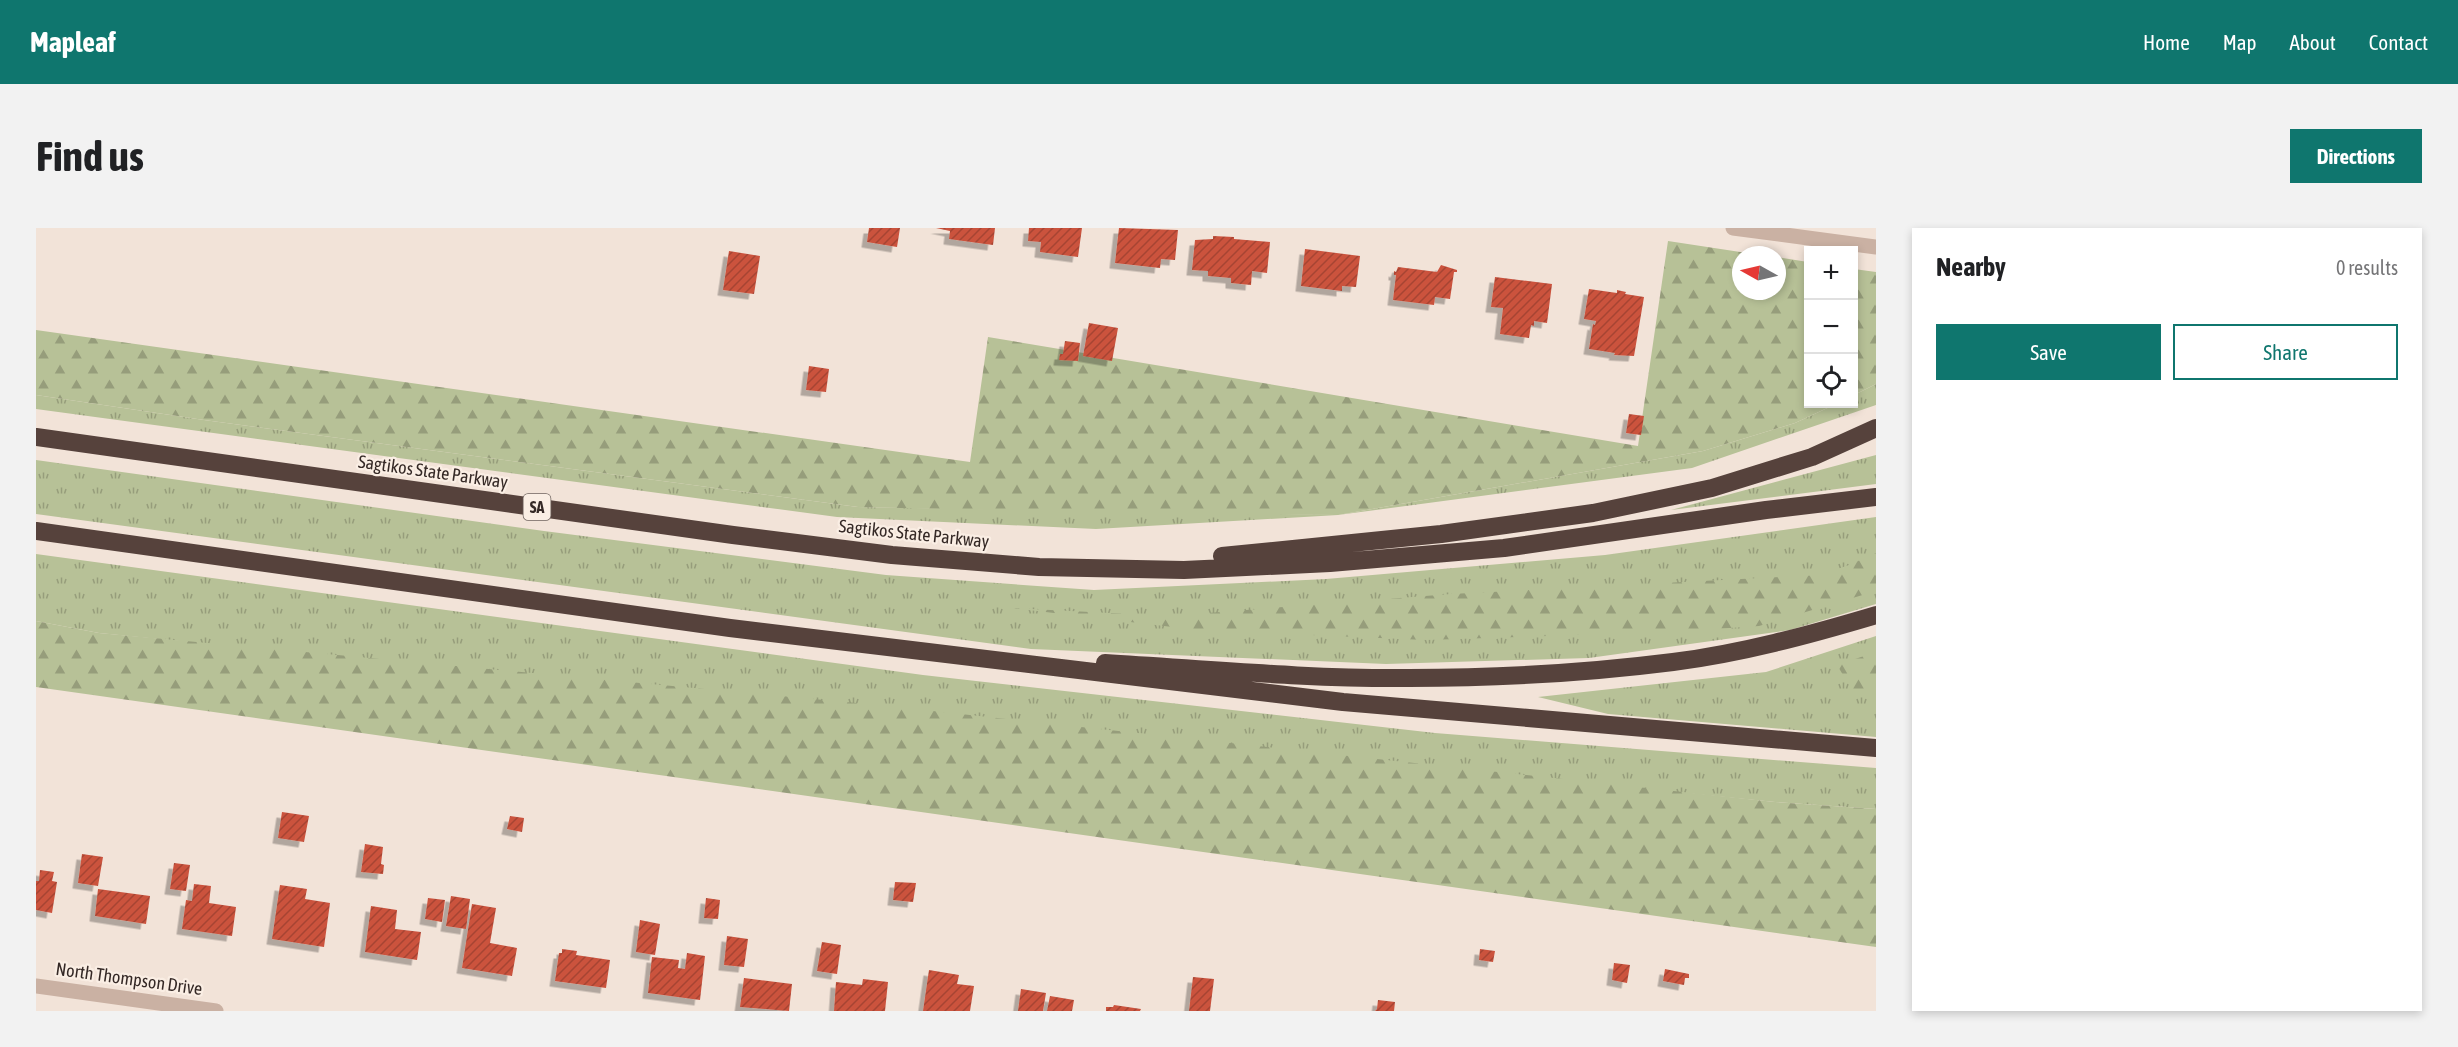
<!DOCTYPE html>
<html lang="en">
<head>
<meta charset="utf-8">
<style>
	:root { --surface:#fff; --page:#f2f2f2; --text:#202124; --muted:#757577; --line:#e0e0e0; --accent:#0f766e }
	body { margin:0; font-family:"Asap Condensed",sans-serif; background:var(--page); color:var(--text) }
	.controls { position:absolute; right:18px; top:18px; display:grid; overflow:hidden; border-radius:0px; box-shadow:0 3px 9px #0003 }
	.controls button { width:54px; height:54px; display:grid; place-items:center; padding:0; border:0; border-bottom:2px solid var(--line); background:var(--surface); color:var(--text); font:30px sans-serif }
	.compass { position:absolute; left:1696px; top:18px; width:54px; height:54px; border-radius:50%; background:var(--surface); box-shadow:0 3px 9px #0003; rotate:278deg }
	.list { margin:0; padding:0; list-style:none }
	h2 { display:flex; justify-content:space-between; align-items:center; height:78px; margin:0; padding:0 24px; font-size:26px }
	h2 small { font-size:20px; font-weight:400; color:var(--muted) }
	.actions { display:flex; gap:12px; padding:18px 24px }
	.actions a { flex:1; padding:14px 0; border:2px solid var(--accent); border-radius:0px; text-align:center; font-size:21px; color:var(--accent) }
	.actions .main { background:var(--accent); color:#fff }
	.icon { flex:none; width:33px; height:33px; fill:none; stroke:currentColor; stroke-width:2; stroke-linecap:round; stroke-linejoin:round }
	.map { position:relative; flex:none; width:1840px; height:783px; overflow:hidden; border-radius:0px }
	header { display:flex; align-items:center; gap:36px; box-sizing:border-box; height:84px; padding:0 30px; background:var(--accent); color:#fff }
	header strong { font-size:28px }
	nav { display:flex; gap:33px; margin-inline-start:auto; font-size:21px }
	.intro { display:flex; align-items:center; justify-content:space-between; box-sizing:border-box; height:144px; padding:0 36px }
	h1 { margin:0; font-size:42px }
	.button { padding:15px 27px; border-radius:0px; background:var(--accent); color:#fff; font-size:21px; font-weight:700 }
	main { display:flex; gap:36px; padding:0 36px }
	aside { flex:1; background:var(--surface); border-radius:0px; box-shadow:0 3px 9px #0003 }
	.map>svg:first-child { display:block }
	.grass { fill:url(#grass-tufts) }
	.forest { fill:url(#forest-firs) }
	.building { fill:url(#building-hatch); filter:url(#shadow) }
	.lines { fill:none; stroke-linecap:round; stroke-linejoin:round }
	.minor { stroke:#cab1a3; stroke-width:15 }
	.motorway { stroke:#56423c; stroke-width:18 }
	.labels { text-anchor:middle; stroke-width:4.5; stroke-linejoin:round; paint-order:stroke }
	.shield { fill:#faeee4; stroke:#70645f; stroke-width:1.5 }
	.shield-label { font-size:16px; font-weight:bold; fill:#352926 }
	.street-label { font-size:18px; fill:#352926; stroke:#faeee4 }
</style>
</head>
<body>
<header>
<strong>Mapleaf</strong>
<nav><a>Home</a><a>Map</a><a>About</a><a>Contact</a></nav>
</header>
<div class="intro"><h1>Find us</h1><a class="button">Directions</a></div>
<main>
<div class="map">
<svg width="1840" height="783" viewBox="0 0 1840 783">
	<defs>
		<pattern id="grass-tufts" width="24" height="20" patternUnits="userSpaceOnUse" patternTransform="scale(1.5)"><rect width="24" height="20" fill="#b7c197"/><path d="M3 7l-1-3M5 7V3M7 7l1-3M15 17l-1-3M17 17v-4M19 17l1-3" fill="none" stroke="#969d7b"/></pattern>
		<pattern id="forest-firs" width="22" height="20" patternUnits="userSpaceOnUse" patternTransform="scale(1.5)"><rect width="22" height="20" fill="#b7c197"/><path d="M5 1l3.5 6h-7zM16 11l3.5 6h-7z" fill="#969d7b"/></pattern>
		<pattern id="building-hatch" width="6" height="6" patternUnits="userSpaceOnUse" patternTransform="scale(1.5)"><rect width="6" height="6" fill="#cb523d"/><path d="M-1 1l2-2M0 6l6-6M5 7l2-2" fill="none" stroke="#a64433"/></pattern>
		<filter id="shadow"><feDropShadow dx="-5.5" dy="5.5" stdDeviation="0" flood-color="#0004"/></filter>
	</defs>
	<rect width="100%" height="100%" fill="#f2e3d8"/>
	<!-- grass -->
	<path class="grass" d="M1840,156v21l-184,63 -354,47 -242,14 -259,-12 -801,-108v-14l168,25 654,87 480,8 365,-64 92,-28 41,-19h18v-9z
		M1840,227v29l-205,26z
		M0,232l508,71 342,44 208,15 232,-11 279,-24 271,-38v87l-86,26 -201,28 -203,6 -355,-15 -995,-135z
		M0,326l887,121 512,58 441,35v41l-101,-7 -1676,-169 -63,-12z
		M1840,408v101l-268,-23 -70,-17 228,-25z"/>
	<!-- forest -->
	<path class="forest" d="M1632,13l92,14h-19v36h36v-34l31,5v142h28l-41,19 -92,28 -365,64 -228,-2 -252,-6 -654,-87 -168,-25v-65l934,132 18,-125 650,109z
		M1818,41l22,3v112l-22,11z
		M1840,325v38l-117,35 -88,6 -245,8 -228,-10 -186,-22 157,8 282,-22 369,-19 29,-10z
		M0,393l63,12 779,72 897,97 101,7v138l-1840,-260z
		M1840,424v37l-22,4 -17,-28z"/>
	<!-- building -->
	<path class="building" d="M833,0h31l-3,19 -30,-5z
		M900,0h59l-2,17 -44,-6 1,-8z
		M993,0h53l-4,29 -38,-5 1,-10 -13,-1z
		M1083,0l59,2 -3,30 -14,-1 -1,9 -45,-5z
		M1177,8l21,1v2l36,3 -3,31 -15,-2 -1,14 -20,-2v-5l-23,-2v-5l-16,-1 3,-30 18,-1z
		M1269,21l55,7 -4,31 -14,-1v5l-41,-5z
		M693,23l31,5 -6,38 -31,-4z
		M1405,37l16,5v2h-3l-4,27 -15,-2 -1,8 -41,-5 3,-25h-2v-4l2,1 2,-5 39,5z
		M1459,49l57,7 -5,39 -13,-2v5l-3,-1 -2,13 -29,-4 3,-26 -12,-1z
		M1553,61l28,4v-3l9,2 -1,2 19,3 -10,59 -20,-1 1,-2 -26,-4 4,-25 2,1 1,-4 -12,-2z
		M1053,95l29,5 -6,33 -29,-5z
		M1029,113l15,2 -2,18 -19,-1 1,-6h3z
		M773,138l20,3 -3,23 -20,-2z
		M1593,186l15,2 -3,19 -15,-2z
		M246,584l27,4 -5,26 -26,-4z
		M474,588l14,2 -2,14 -15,-3z
		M329,616l18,3 -2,17 3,1 -1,9 -22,-2z
		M46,626l21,3 -5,29 -20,-3z
		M138,635l16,2 -4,26 -16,-2z
		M4,642l14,2 -2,9 5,1 -5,31 -16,-3v-29h3z
		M859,654l21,1 -3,19 -20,-2z
		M158,656l17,2 -2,17 27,4 -4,29 -50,-7 4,-29 6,1z
		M244,657l27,4 -2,10 25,4 -6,44 -52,-8z
		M62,661l52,7 -4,28 -51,-8z
		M415,668l19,3 -4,30 -20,-3z
		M392,670l17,2 -3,22 -17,-3z
		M670,670l14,2 -2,19 -14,-1z
		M436,676l24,4 -6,35 27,5 -5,28 -50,-8z
		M335,678l26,4 -2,19 26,3 -4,28 -52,-8z
		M604,692l20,4 -5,31 -19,-3z
		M691,708l21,3 -4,28 -20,-2z
		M786,714l19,3 -4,29 -20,-3z
		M526,721l15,2 -1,4 34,5 -4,28 -51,-7 4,-28h3z
		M1444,721l15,2 -2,11 -14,-2z
		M651,725l18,3 -5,44 -52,-7 4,-36 27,3 -1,8 7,1z
		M1578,735l16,2 -3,18 -15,-3z
		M1629,741l24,5v4h-4l-1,7 -21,-4z
		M893,742l30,5 -2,9 17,2 -4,25h-47z
		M1157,749l21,2 -4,32h-21z
		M708,750l48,6 -3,27 -49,-4z
		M827,751l25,3 -3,29h-51l2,-29 26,3z
		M985,761l25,4 -3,18h-25z
		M1014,768l24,4 -2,11h-25z
		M1342,772l17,2 -1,9h-19l2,-2z
		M1078,777l27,4 -1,2h-34v-4h7z"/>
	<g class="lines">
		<!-- minor -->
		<path class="minor" d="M1697,0l143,19
			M0,758l180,25"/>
		<!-- motorway -->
		<path class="motorway" d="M0,209l697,98 159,20 147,12 145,3 146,-7 174,-15 262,-38 110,-13
			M0,303l694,97 613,74 533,46
			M1186,328l219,-22 152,-21 119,-25 100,-31 64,-29
			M1069,435c101,6 203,16 304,15 87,0 177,-5 264,-16 69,-9 136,-27 203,-47"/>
	</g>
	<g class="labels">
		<!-- shield labels -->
		<rect class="shield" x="487.5" y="266" width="27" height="26" rx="4.5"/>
		<g class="shield-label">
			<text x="501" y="285">SA</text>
		</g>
		<!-- street labels -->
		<g class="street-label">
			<text transform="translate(397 244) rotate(8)" y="6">Sagtikos State Parkway</text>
			<text transform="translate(878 306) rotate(6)" y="6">Sagtikos State Parkway</text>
			<text transform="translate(93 751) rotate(8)" y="6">North Thompson Drive</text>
		</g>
	</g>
</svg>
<div class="controls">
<button>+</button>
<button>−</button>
<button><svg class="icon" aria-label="locate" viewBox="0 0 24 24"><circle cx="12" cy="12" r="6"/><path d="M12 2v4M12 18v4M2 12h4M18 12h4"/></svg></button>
</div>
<svg class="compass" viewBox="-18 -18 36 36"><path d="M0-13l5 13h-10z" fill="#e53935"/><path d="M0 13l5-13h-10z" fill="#757577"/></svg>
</div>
<aside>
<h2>Nearby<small>0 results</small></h2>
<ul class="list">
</ul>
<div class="actions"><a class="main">Save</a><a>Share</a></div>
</aside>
</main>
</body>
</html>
